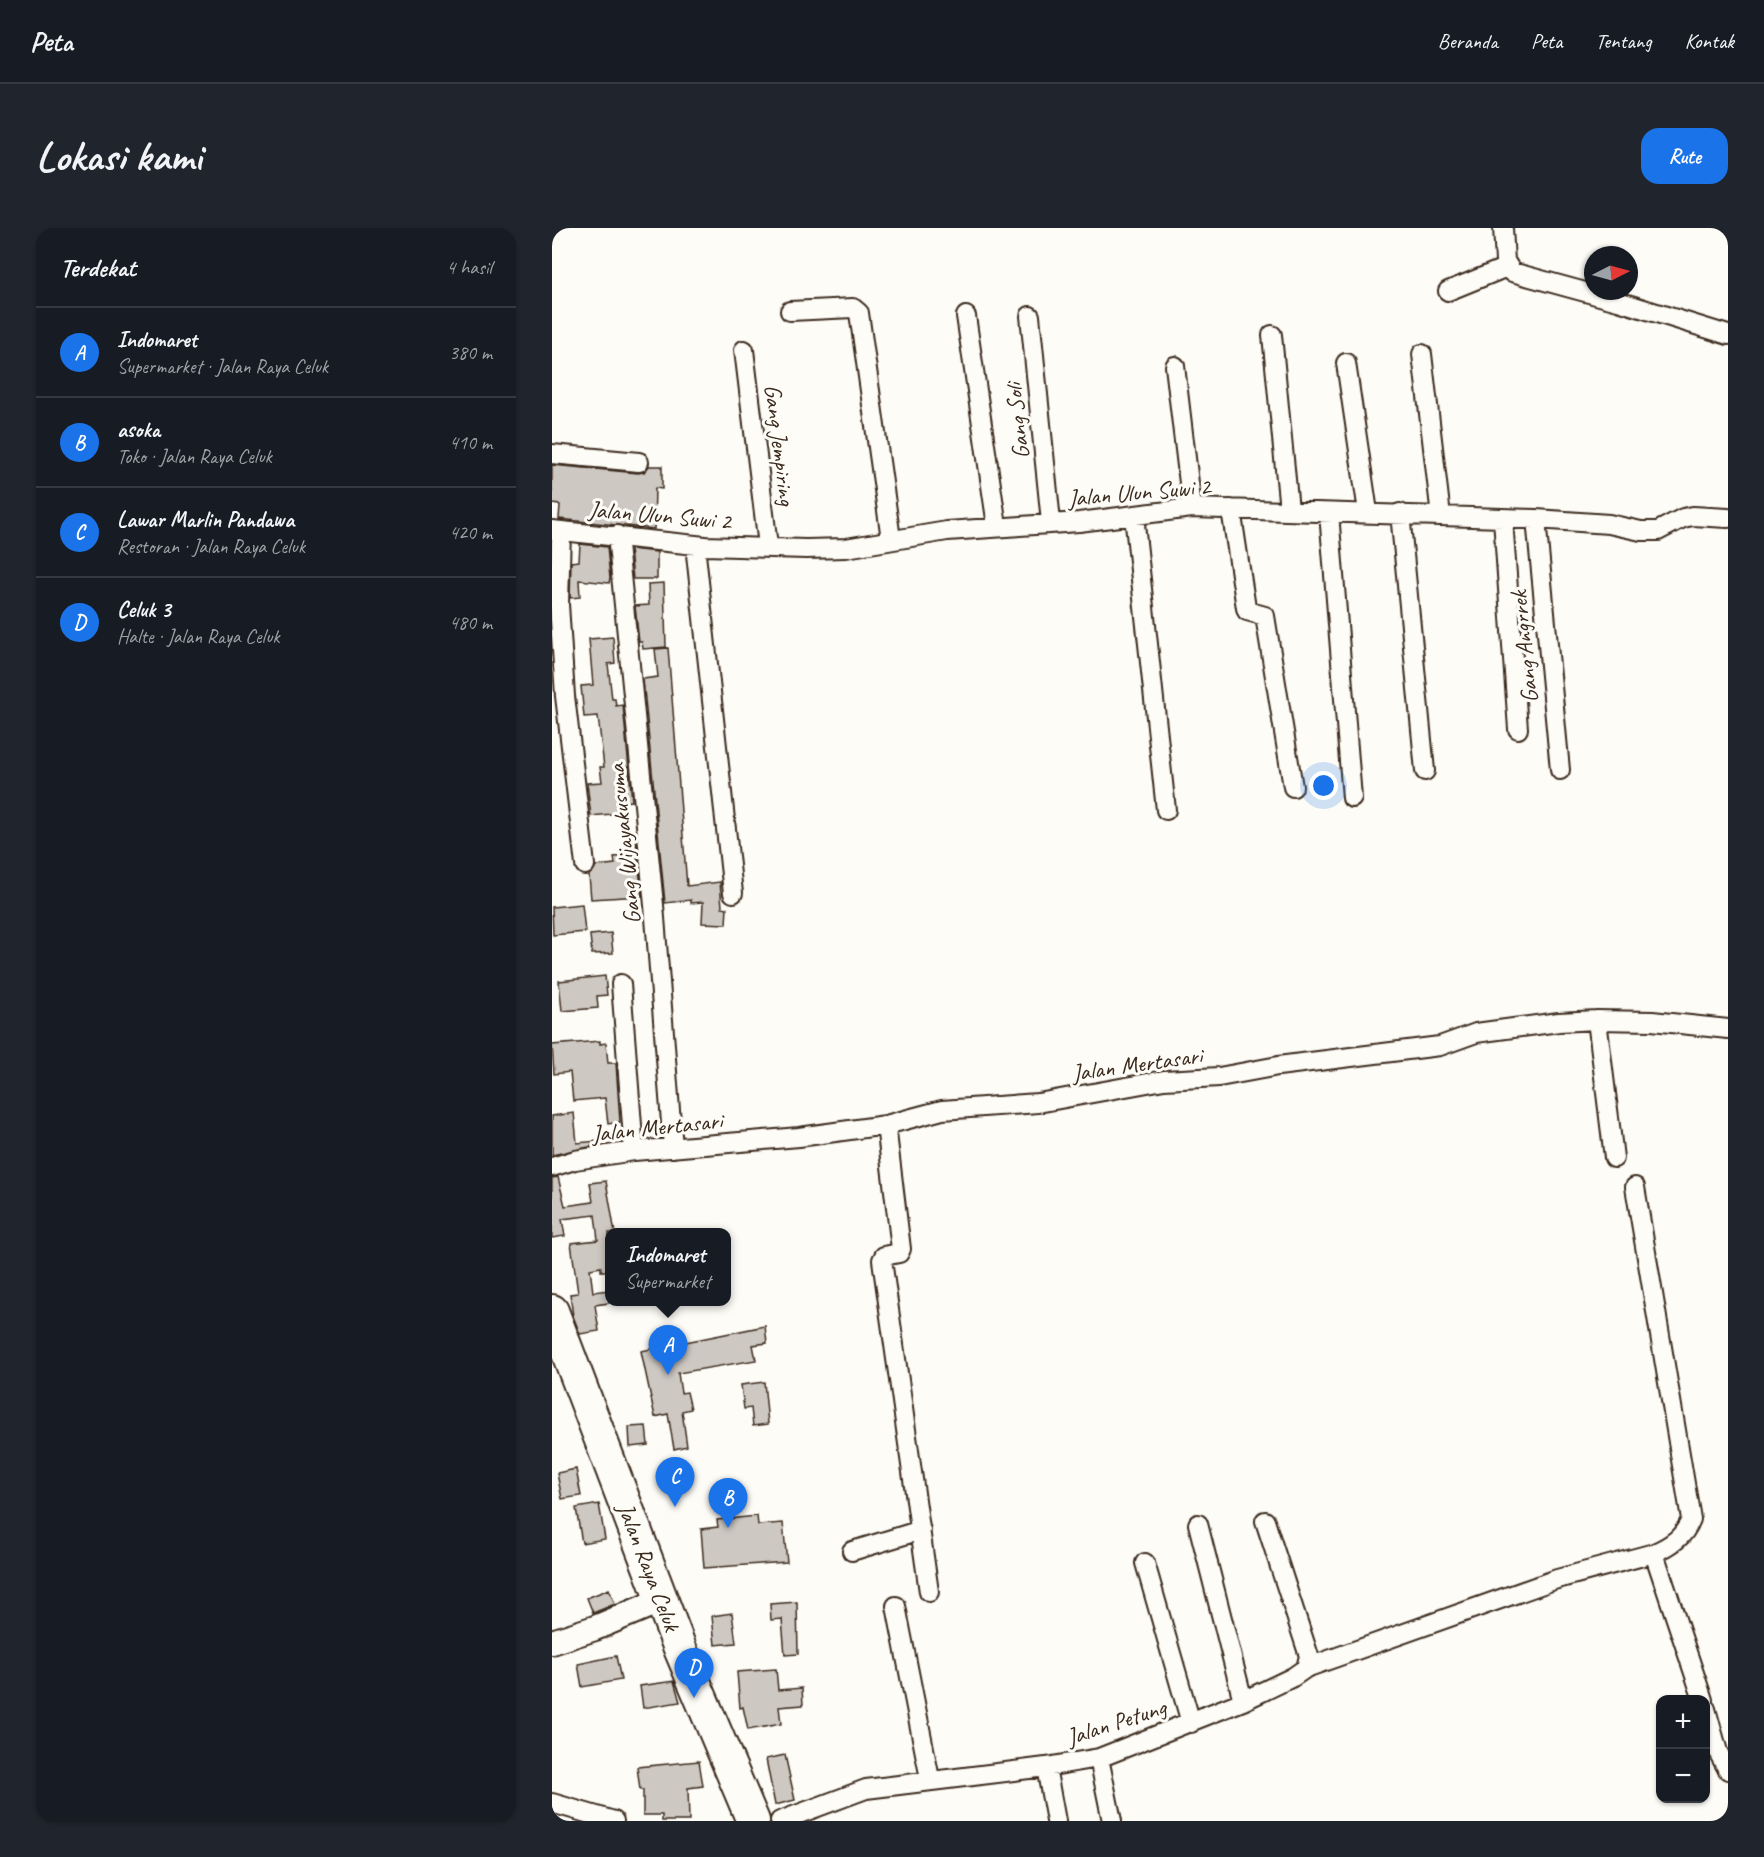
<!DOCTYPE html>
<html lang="id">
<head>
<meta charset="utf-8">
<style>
	:root { --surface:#171b24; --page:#20242c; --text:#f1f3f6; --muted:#9ea1a6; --line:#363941; --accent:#1a73e8 }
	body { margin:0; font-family:Caveat,sans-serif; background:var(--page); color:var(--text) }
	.controls { position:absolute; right:18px; bottom:18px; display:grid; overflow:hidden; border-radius:12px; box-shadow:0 2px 4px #0004 }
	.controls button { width:54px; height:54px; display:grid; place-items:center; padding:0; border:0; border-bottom:2px solid var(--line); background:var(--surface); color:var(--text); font:30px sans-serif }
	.compass { position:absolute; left:1032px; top:18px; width:54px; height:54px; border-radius:50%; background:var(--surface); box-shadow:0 2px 4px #0004; rotate:84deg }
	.you { position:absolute; left:772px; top:558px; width:21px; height:21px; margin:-15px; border:4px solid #fff; border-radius:50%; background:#1a73e8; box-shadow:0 0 0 9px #1a73e833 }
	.badge { display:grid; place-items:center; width:39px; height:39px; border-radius:50%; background:var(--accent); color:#fff; font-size:20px; font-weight:700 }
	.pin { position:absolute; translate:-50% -50px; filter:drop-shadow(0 2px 3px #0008) }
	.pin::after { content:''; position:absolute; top:32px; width:21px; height:18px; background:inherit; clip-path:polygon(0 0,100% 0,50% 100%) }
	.popup { position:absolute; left:53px; top:1000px; width:126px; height:78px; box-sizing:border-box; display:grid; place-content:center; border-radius:12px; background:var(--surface); filter:drop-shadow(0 2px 4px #0005); font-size:20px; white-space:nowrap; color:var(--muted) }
	.popup b { font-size:22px; color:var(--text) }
	.popup::after { content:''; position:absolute; left:50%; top:100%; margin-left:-12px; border:12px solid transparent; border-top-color:var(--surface) }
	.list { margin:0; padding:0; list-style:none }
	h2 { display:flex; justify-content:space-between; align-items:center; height:78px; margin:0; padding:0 24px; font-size:26px }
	h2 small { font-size:20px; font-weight:400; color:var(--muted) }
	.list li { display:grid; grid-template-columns:39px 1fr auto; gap:18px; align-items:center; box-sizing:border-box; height:90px; padding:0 24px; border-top:2px solid var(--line) }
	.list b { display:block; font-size:22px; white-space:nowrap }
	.list p { margin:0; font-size:20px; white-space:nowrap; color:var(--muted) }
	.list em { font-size:20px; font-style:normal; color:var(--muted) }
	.map { position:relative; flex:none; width:1176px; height:1593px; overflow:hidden; border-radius:18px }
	header { display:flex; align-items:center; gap:36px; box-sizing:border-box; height:84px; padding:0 30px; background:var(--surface); border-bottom:2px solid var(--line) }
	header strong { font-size:28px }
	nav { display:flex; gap:33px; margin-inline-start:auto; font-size:21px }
	.intro { display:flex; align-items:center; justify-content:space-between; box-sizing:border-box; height:144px; padding:0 36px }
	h1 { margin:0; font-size:42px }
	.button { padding:15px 27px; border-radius:18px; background:var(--accent); color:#fff; font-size:21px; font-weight:700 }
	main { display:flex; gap:36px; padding:0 36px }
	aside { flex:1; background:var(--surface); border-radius:18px; box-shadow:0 2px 4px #0004 }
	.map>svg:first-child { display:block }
	.building { fill:#cdc8c2; stroke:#3b2a1e; stroke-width:1.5 }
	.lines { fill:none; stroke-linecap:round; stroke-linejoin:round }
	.street-casing { stroke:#3b2a1e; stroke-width:22 }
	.secondary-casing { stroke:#3b2a1e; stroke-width:28 }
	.highway-casing { stroke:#3b2a1e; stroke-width:36 }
	.street { stroke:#fdfcf7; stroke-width:18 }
	.secondary { stroke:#fdfcf7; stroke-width:24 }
	.highway { stroke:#fdfcf7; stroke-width:32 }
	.labels { text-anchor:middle; stroke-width:6; stroke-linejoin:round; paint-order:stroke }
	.street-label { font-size:24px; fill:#3b2a1e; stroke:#fdfcf7 }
</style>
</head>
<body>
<header>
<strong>Peta</strong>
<nav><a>Beranda</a><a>Peta</a><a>Tentang</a><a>Kontak</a></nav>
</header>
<div class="intro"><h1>Lokasi kami</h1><a class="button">Rute</a></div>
<main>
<aside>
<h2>Terdekat<small>4 hasil</small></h2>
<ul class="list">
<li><span class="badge">A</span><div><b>Indomaret</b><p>Supermarket · Jalan Raya Celuk</p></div><em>380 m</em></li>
<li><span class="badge">B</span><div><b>asoka</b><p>Toko · Jalan Raya Celuk</p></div><em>410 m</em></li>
<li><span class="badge">C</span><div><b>Lawar Marlin Pandawa</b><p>Restoran · Jalan Raya Celuk</p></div><em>420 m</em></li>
<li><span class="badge">D</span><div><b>Celuk 3</b><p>Halte · Jalan Raya Celuk</p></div><em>480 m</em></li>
</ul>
</aside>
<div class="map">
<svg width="1176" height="1593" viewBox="0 0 1176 1593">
	<rect width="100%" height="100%" fill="#fdfcf7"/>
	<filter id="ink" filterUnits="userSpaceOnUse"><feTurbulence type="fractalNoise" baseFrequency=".0167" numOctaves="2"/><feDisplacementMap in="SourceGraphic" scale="12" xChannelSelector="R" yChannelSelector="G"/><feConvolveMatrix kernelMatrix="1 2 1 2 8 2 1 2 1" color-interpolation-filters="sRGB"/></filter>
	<g filter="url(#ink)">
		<!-- building -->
		<path class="building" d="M0,237l86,8 6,-1 5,-6h13v23l-7,-1 -1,41 -95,-10 1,-14 -8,-1z
			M28,316l27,3 3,31 -1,5 -30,-3 1,17 -10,1 1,-36 8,-1z
			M78,321l27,3v27h-24z
			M112,355l2,64 -23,2 -1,-7h-3l-4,-36 14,-1 -1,-21z
			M61,409l2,26 -7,1 4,35h3l1,7 7,-1 9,96 -11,1 1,11 -31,3 -4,-33 15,-1 -2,-15h4l-6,-51 -14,1 -3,-31 12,-1 -4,-46z
			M116,420l19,238 33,-4 2,25 5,1 -1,16 -24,-1 1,-21 -12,1v-3l-26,3 -22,-224 15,-2 -3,-28z
			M81,614h3l6,54 -51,3 -2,-24 7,-9 19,-2 -1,-7 12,-1 -1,-13z
			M30,676l3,28 -32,3 -1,-28z
			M59,705l2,20 -21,1 -2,-19z
			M53,748l2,19 -10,1 1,12 -36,3 -3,-30z
			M48,813v3l6,-1 2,20h8l4,59 -12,2 -3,-26 -32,3 -3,-29 -16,2 -2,-29z
			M22,885l3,30 21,-2v4l-46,10v-39z
			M6,949l7,29 28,-4 -3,-19 16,-2 9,52h-6v38h-8v-4l-11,2 3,23 16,-2v13l-14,2 4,26 -19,3 -7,-18 -3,-22 8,-1 -7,-50 27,-3 -3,-25 -33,4 3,17 -13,2v-60z
			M213,1098l2,17 -14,2 3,15 -78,13 3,20 6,-1 4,17 -9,2 5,35 -13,3 -6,-35 -13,3 -14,-66z
			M212,1154l4,42 -15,2 -2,-18 -7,1 -3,-24z
			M94,1198l2,19 -18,2 -1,-20z
			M24,1241l5,27 -19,3 -5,-26z
			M47,1276l6,35 -23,4 -6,-35z
			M205,1288l1,9 25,-2 4,39 -83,6 -3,-39 17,-2 -1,-7z
			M57,1361l6,15 -22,9 -6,-15z
			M245,1374l1,52 -13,1 -3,-36 -11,1 -1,-16z
			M180,1385l4,30 -21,2 -3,-29z
			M64,1428l5,24 -39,7 -4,-23z
			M224,1441l2,21 24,-2 1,17 -24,2 2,17 -33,6 -5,-23 -3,1 -3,-36z
			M122,1453l6,21 -37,6 -3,-22z
			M233,1527l10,45 -20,5 -9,-46z
			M147,1533l4,25 -15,2 1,33h-27v-6h-19v-25h-3l-3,-23z"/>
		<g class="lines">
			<defs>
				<path id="street" d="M951,0l2,33 7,11 106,29 110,34
					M896,63l59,-24
					M238,83l63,-3 6,5 32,226
					M414,88l31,210
					M478,88l21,206
					M720,107l17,175
					M192,122l24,196
					M870,126l19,162
					M794,135l22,149
					M623,138l17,142
					M0,226l87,8
					M679,281l15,99 1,3 18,5 28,171
					M777,285l23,285
					M848,285l25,258
					M582,287l32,295
					M951,291l15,210
					M984,291l24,251
					M0,302l153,16 101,3 40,-1 101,-17 132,-9 113,-14 344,11 73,5 32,7h17l25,-13 10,-2 35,2
					M9,303l-2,73 6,92 20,169
					M65,307l37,370 19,243
					M143,317l38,348
					M69,756l13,167
					M1045,792l17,138
					M334,897l15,124 -2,4 -15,3 -2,4 47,332
					M0,939l23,-7 59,-9 165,-14 87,-12 56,-15 96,-7 126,-23 55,-3 59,-11 162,-20 36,-13 83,-11 38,-2 55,1 76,8
					M713,1293l44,135 -3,12
					M646,1296l45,177
					M300,1323l69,-21
					M1102,1325l49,147
					M593,1335l46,160
					M344,1378l34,173
					M1154,1481l12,43 10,18
					M547,1530l13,63
					M494,1539l10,54
					M0,1575l62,18
					M228,1593l86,-32 180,-22 53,-9 144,-57 50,-24 13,-9 251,-89 97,-26c18,-8 30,-16 37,-34l-56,-332"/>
				<path id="secondary" d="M0,1414l43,-14 67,-28"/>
				<path id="highway" d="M0,1083l129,340 72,170"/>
			</defs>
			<!-- street casing -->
			<use href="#street" class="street-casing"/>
			<!-- secondary casing -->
			<use href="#secondary" class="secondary-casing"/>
			<!-- highway casing -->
			<use href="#highway" class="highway-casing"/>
			<!-- street -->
			<use href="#street" class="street"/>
			<!-- secondary -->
			<use href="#secondary" class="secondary"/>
			<!-- highway -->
			<use href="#highway" class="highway"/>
		</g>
	</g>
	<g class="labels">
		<!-- street labels -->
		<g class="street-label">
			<text transform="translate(465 193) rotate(-96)" y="8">Gang Soli</text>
			<text transform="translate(228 217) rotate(83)" y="8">Gang Jempiring</text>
			<text transform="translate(587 264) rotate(-5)" y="8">Jalan Ulun Suwi 2</text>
			<text transform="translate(108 287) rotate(5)" y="8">Jalan Ulun Suwi 2</text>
			<text transform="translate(972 419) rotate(-96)" y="8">Gang Angrrek</text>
			<text transform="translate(72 616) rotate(-96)" y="8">Gang Wijayakusuma</text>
			<text transform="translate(585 836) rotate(-8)" y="8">Jalan Mertasari</text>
			<text transform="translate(105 899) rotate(-6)" y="8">Jalan Mertasari</text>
			<text transform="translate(97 1339) rotate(69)" y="8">Jalan Raya Celuk</text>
			<text transform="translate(564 1494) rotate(-18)" y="8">Jalan Petung</text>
		</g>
	</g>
</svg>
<div class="controls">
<button>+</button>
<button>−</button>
</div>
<svg class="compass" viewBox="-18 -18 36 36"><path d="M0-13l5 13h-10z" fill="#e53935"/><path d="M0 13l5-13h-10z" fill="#9ea1a6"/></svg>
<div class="you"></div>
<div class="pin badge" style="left:116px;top:1147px">A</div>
<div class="popup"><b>Indomaret</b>Supermarket</div>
<div class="pin badge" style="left:176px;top:1300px">B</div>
<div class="pin badge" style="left:123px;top:1279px">C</div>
<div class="pin badge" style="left:142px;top:1470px">D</div>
</div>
</main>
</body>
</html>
